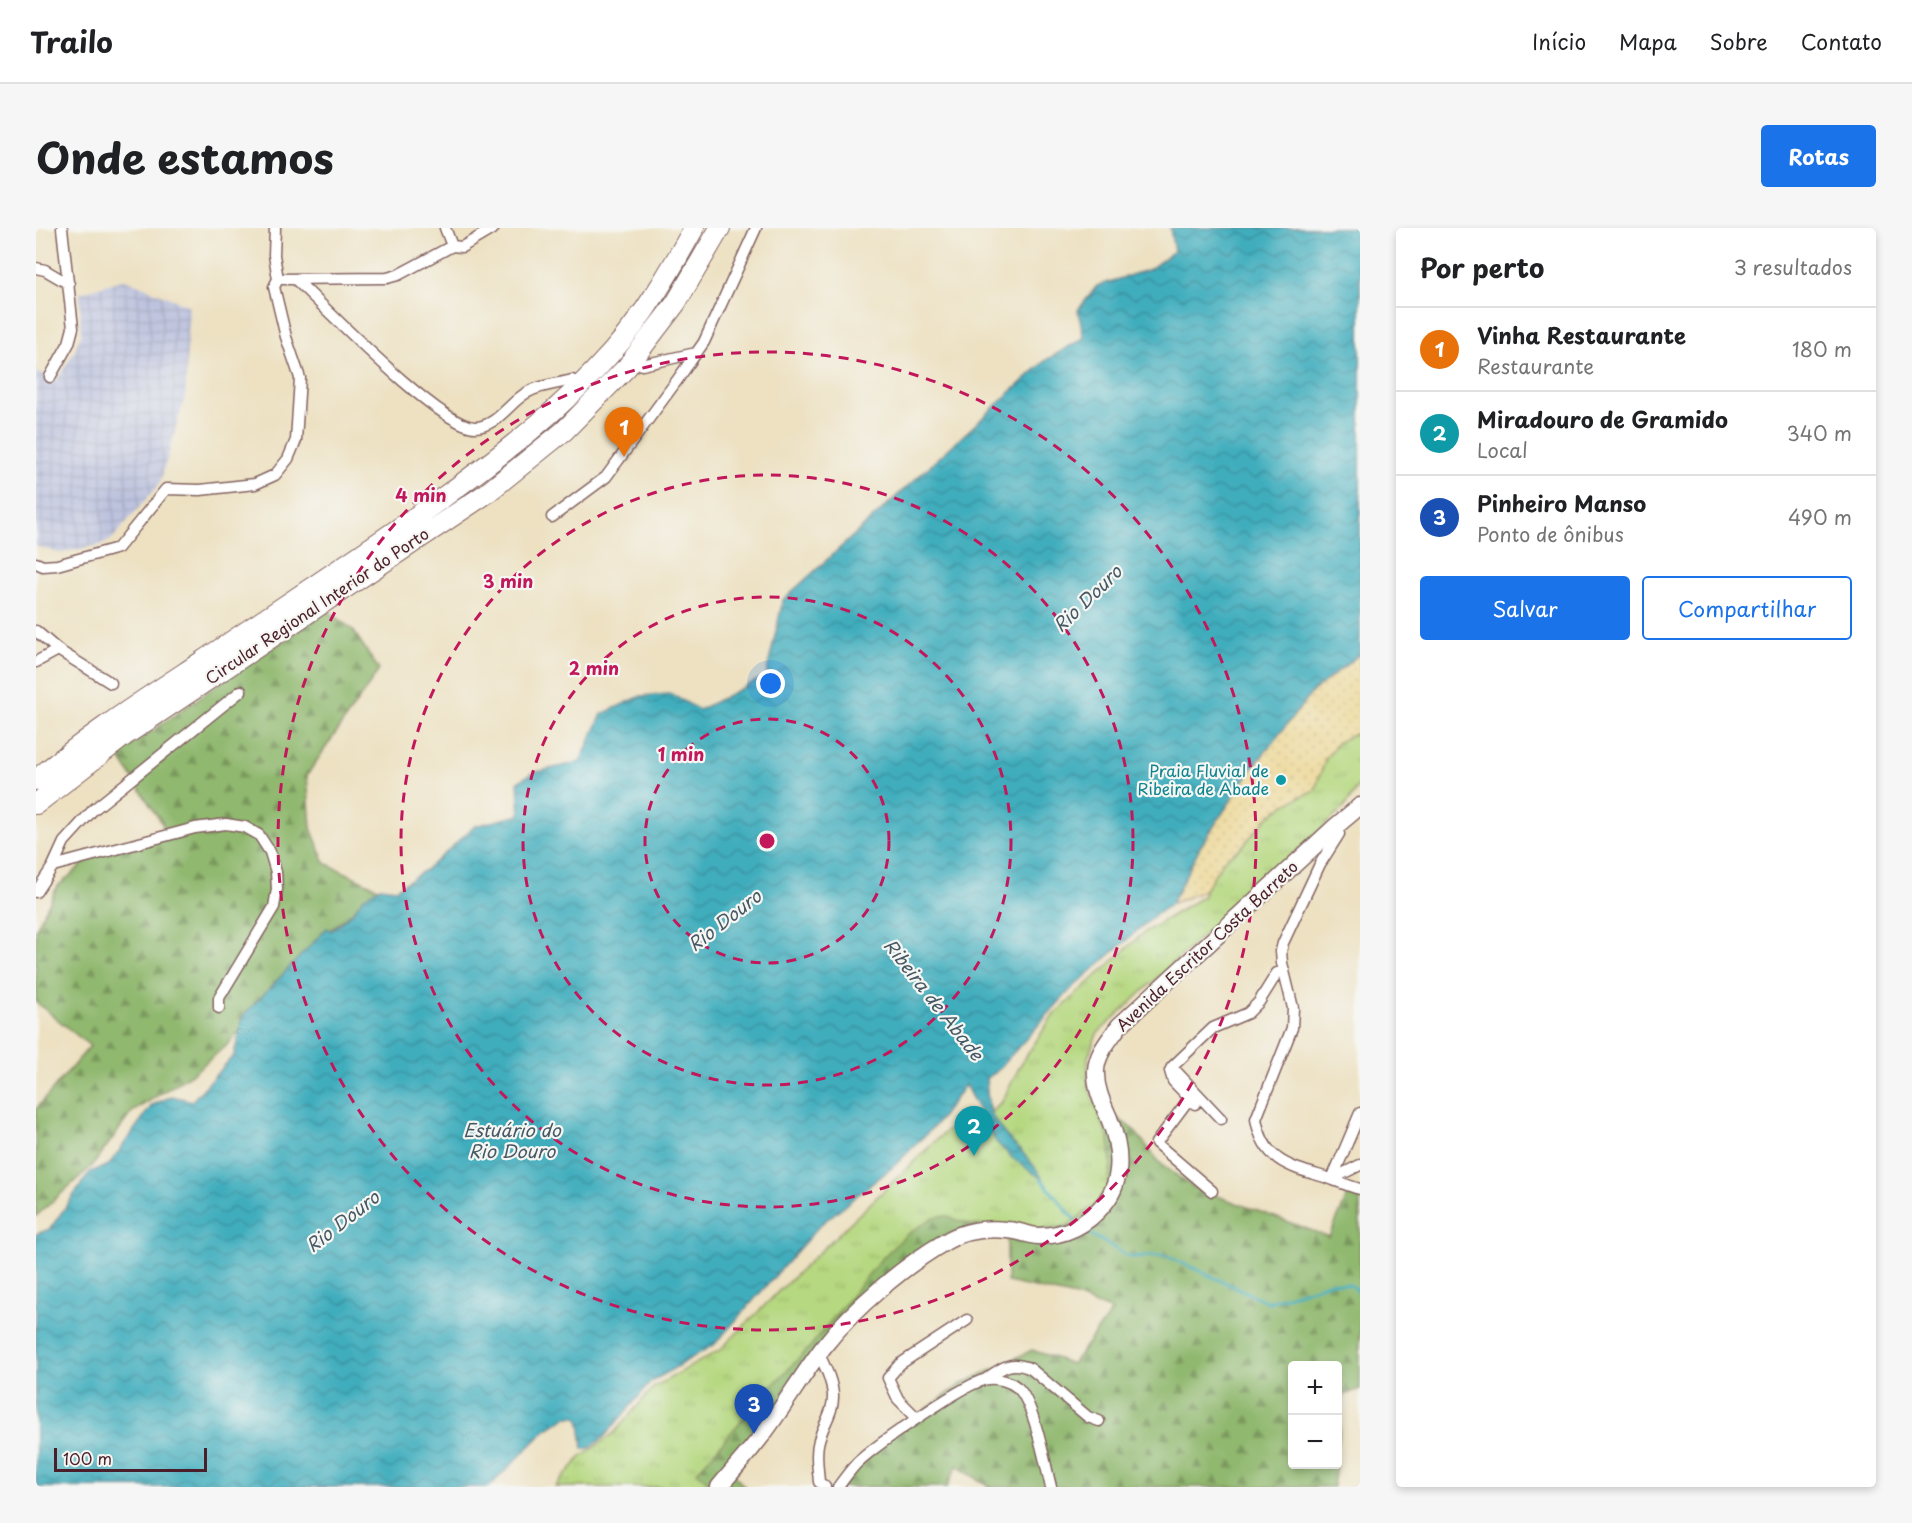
<!DOCTYPE html>
<html lang="pt">
<head>
<meta charset="utf-8">
<style>
	:root { --surface:#fff; --page:#f6f6f6; --text:#202124; --muted:#757577; --line:#e0e0e0; --accent:#1a73e8 }
	body { margin:0; font-family:"Playpen Sans",sans-serif; background:var(--page); color:var(--text) }
	.controls { position:absolute; right:18px; bottom:18px; display:grid; overflow:hidden; border-radius:6px; box-shadow:0 3px 9px #0003 }
	.controls button { width:54px; height:54px; display:grid; place-items:center; padding:0; border:0; border-bottom:2px solid var(--line); background:var(--surface); color:var(--text); font:30px sans-serif }
	.scale { position:absolute; left:18px; bottom:15px; width:153px; box-sizing:border-box; padding-left:6px; border:3px solid #4a1f2b; border-top:0; font-size:16px; line-height:21px; white-space:nowrap; color:#4a1f2b; -webkit-text-stroke:4px #f6f6f2; paint-order:stroke }
	.you { position:absolute; left:735px; top:456px; width:21px; height:21px; margin:-15px; border:4px solid #fff; border-radius:50%; background:#1a73e8; box-shadow:0 0 0 9px #1a73e833 }
	.badge { display:grid; place-items:center; width:39px; height:39px; border-radius:50%; background:var(--accent); color:#fff; font-size:20px; font-weight:700 }
	.pin { position:absolute; translate:-50% -50px; filter:drop-shadow(0 2px 3px #0008) }
	.pin::after { content:''; position:absolute; top:32px; width:21px; height:18px; background:inherit; clip-path:polygon(0 0,100% 0,50% 100%) }
	.list { margin:0; padding:0; list-style:none }
	h2 { display:flex; justify-content:space-between; align-items:center; height:78px; margin:0; padding:0 24px; font-size:26px }
	h2 small { font-size:20px; font-weight:400; color:var(--muted) }
	.list li { display:grid; grid-template-columns:39px 1fr auto; gap:18px; align-items:center; box-sizing:border-box; height:84px; padding:0 24px; border-top:2px solid var(--line) }
	.list b { display:block; font-size:22px; white-space:nowrap }
	.list p { margin:0; font-size:20px; white-space:nowrap; color:var(--muted) }
	.list em { font-size:20px; font-style:normal; color:var(--muted) }
	.actions { display:flex; gap:12px; padding:18px 24px }
	.actions a { flex:1; padding:14px 0; border:2px solid var(--accent); border-radius:6px; text-align:center; font-size:21px; color:var(--accent) }
	.actions .main { background:var(--accent); color:#fff }
	.map { position:relative; flex:none; width:1324px; height:1259px; overflow:hidden; border-radius:6px }
	header { display:flex; align-items:center; gap:36px; box-sizing:border-box; height:84px; padding:0 30px; background:var(--surface); border-bottom:2px solid var(--line) }
	header strong { font-size:28px }
	nav { display:flex; gap:33px; margin-inline-start:auto; font-size:21px }
	.intro { display:flex; align-items:center; justify-content:space-between; box-sizing:border-box; height:144px; padding:0 36px }
	h1 { margin:0; font-size:42px }
	.button { padding:15px 27px; border-radius:6px; background:var(--accent); color:#fff; font-size:21px; font-weight:700 }
	main { display:flex; gap:36px; padding:0 36px }
	aside { flex:1; background:var(--surface); border-radius:6px; box-shadow:0 3px 9px #0003 }
	.map>svg:first-child { display:block }
	.industrial { fill:url(#industrial-grid) }
	.forest { fill:url(#forest-firs); stroke:#6d6c4c; stroke-width:1.5 }
	.sand { fill:url(#sand-dots); stroke:#9c7c64; stroke-width:1.5 }
	.park { fill:url(#park-tufts); stroke:#807c56; stroke-width:1.5 }
	.water { fill:url(#water-waves); stroke:#456674; stroke-width:1.5 }
	.lines { fill:none; stroke-linecap:round; stroke-linejoin:round }
	.stream { stroke:#40adbd; stroke-width:3 }
	.minor-casing { stroke:#836360; stroke-width:13 }
	.primary-casing { stroke:#836360; stroke-width:19 }
	.motorway-casing { stroke:#836360; stroke-width:22 }
	.minor { stroke:#fff; stroke-width:10 }
	.primary { stroke:#fff; stroke-width:16 }
	.motorway { stroke:#fff; stroke-width:20 }
	.ring { fill:none; stroke:#c2185b; stroke-width:3; stroke-dasharray:10 8 }
	.culture-dot { fill:#0f9aa8; stroke:#f6f6f2; stroke-width:2 }
	.labels { text-anchor:middle; stroke-width:4.5; stroke-linejoin:round; paint-order:stroke }
	.street-label { font-size:16px; fill:#4a1f2b; stroke:#f6f6f2 }
	.culture-label { font-size:16px; fill:#0d838f; stroke:#f6f6f2; text-anchor:end }
	.water-label { font-size:18px; font-style:italic; fill:#465865; stroke:#f6f6f2 }
	.centre { fill:#c2185b; stroke:#f6f6f2; stroke-width:3 }
	.ring-label { font-size:18px; text-anchor:middle; font-weight:bold; fill:#c2185b; stroke:#f6f6f2; stroke-width:4.5; stroke-linejoin:round; paint-order:stroke }
</style>
</head>
<body>
<header>
<strong>Trailo</strong>
<nav><a>Início</a><a>Mapa</a><a>Sobre</a><a>Contato</a></nav>
</header>
<div class="intro"><h1>Onde estamos</h1><a class="button">Rotas</a></div>
<main>
<div class="map">
<svg width="1324" height="1259" viewBox="0 0 1324 1259">
	<defs>
		<pattern id="industrial-grid" width="8" height="8" patternUnits="userSpaceOnUse" patternTransform="scale(1.5)"><rect width="8" height="8" fill="#bdc3de"/><path d="M0 4h8M4 0v8" fill="none" stroke="#a4a7bf"/></pattern>
		<pattern id="forest-firs" width="22" height="20" patternUnits="userSpaceOnUse" patternTransform="scale(1.5)"><rect width="22" height="20" fill="#90b86e"/><path d="M5 1l3.5 6h-7zM16 11l3.5 6h-7z" fill="#78955b"/></pattern>
		<pattern id="sand-dots" width="8" height="8" patternUnits="userSpaceOnUse" patternTransform="scale(1.5)"><rect width="8" height="8" fill="#eeda9e"/><path d="M2 2h.1M6 6h.1" fill="none" stroke="#cebb88" stroke-width="1.8" stroke-linecap="round"/></pattern>
		<pattern id="park-tufts" width="24" height="20" patternUnits="userSpaceOnUse" patternTransform="scale(1.5)"><rect width="24" height="20" fill="#b6d880"/><path d="M3 7l-1-3M5 7V3M7 7l1-3M15 17l-1-3M17 17v-4M19 17l1-3" fill="none" stroke="#9eb96f"/></pattern>
		<pattern id="water-waves" width="16" height="10" patternUnits="userSpaceOnUse" patternTransform="scale(1.5)"><rect width="16" height="10" fill="#40adbd"/><path d="M0 5q4-4 8 0t8 0" fill="none" stroke="#388c9a"/></pattern>
	</defs>
	<rect width="100%" height="100%" fill="#f6f6f2"/>
	<filter id="ink" filterUnits="userSpaceOnUse"><feTurbulence type="fractalNoise" baseFrequency=".0167" numOctaves="2"/><feDisplacementMap in="SourceGraphic" scale="12" xChannelSelector="R" yChannelSelector="G"/><feConvolveMatrix kernelMatrix="1 2 1 2 8 2 1 2 1" color-interpolation-filters="sRGB"/></filter>
	<filter id="wash" filterUnits="userSpaceOnUse"><feTurbulence type="fractalNoise" baseFrequency=".008" numOctaves="4" result="noise"/><feDisplacementMap in="SourceGraphic" scale="24" xChannelSelector="R" yChannelSelector="G"/><feGaussianBlur stdDeviation="1.35" result="paint"/><feColorMatrix in="noise" values="0 0 0 0 0 0 0 0 0 0 0 0 0 0 0 0 0 1.4 0 .05"/><feComposite in="paint" operator="in"/></filter>
	<g filter="url(#wash)">
		<rect width="100%" height="100%" fill="#ede1c2"/>
		<!-- industrial -->
		<path class="industrial" d="M89,51l64,27 -4,90 -25,87 -48,56 -8,5 -44,9 -24,-7v-173l7,1 12,9 18,-29 8,-19 -1,-42z"/>
		<!-- forest -->
		<path class="forest" d="M292,383l25,19 26,40 -72,105 4,53 14,35 55,26 -49,40 -104,116 -34,28 -61,39 -39,53 -57,51v-107l54,-63 -54,-44v-73l21,-42 33,-29 78,-25 -50,-78 109,-77z
			M1025,813l33,60 40,29 26,33 33,24 136,50 21,-46 10,3v195l-16,6 -3,9 -3,41v-79h-46v98l44,1 -3,22h-343l-33,-21 -10,21h-106l48,-51 71,-51 72,-35 40,14 40,-53 -36,-14 -69,-15v-63l-66,18 -96,80 -111,158 11,12h-97l325,-356z"/>
		<!-- sand -->
		<path class="sand" d="M1324,426v78l-22,10 -12,16 -11,32 -29,14 -19,14 -25,29 -19,14 -18,29 -34,14 29,-57 51,-77 62,-79z"/>
		<!-- park -->
		<path class="park" d="M1324,504v51l-16,25 -144,130 -103,96 -9,23v28l21,55 2,23 -3,22 -10,17 -31,24 -35,4 -60,-5 -26,-9 -12,1 -28,18 -25,24 -72,89 -43,44 -69,80 12,10 -4,5h-150l25,-29 34,-25 40,-46 66,-37 61,-61 165,-158 26,-5 29,-22 20,-40 31,-47 91,-84 61,-37 1,-6 18,-29 19,-14 25,-29 19,-14 29,-14 11,-32 12,-16z"/>
		<!-- water -->
		<path class="water" d="M1134,0h190v426l-47,37 -62,79 -51,77 -29,57 -17,12 -83,73 -76,84 -9,5c1,9 1,20 3,29 9,30 41,46 54,73l-32,-23 -15,-15 -31,-57 -27,37 -44,44 -74,59 -105,119 -64,38 -47,55 -14,11 -7,1 -3,-27 -3,-5h-11l-20,13 -57,57h-453v-253l14,-5 40,-57 19,-7 43,-60 20,-9 20,5 42,-46 9,-39 84,-88 4,3 22,-19 10,-14 17,-11 16,2 31,-20 48,-43 45,-11 -2,-33 14,-9 48,-11 22,-48 39,-18 30,-2 28,16 67,-34 17,-76 263,-240 38,-22 -6,-28 19,-24 53,-17 24,-18z"/>
		<g class="lines">
			<!-- stream -->
			<path class="stream" d="M1005,951l33,40
				M1049,1003l45,26 34,-2 104,47 64,-20 18,3 10,8"/>
		</g>
	</g>
	<g filter="url(#ink)">
		<g class="lines">
			<defs>
				<path id="minor" d="M239,0l-1,27 4,24
					M409,0l7,18
					M0,40l9,2 24,14
					M242,51l109,-1 11,-3 54,-29 10,1 32,-19
					M259,51c30,28 145,148 180,148 22,0 35,-26 53,-35 13,-7 30,-8 44,-12
					M606,137l54,-12
					M14,149l19,-34 4,-15 -11,-100
					M516,289l54,-40 72,-98 26,-37 52,-114
					M0,335l7,3 14,-1 61,-17 48,-59 34,1 55,-6 20,-9 13,-16 8,-19 4,-62 -14,-41 -12,-50 4,-8
					M0,403l22,19 53,33
					M0,434l22,-12
					M1299,599l4,7 -19,30 -37,79 -2,8 1,12 11,45 -1,20 -36,91c8,44 35,48 72,59 11,4 21,8 32,11
					M17,638l142,-38 31,-4 19,3 14,8 11,17 6,20 1,17 -3,18 -55,91v10
					M0,664l17,-26 11,-24 29,-32 148,-119
					M1136,839l49,52
					M1153,871l-33,44 56,48
					M1159,876l-22,-23 -3,-10 2,-4 41,-39 35,-15 11,-11 18,-29 7,-3
					M1296,951l28,-66
					M1296,951l28,-14
					M783,1126c6,13 13,26 14,41 1,16 -10,30 -14,45 -4,13 -1,28 0,42l6,5
					M950,1151c16,-12 26,-19 45,-10l57,48 11,4
					M881,1190l-19,-19 -10,-21 12,-14 67,-44
					M802,1259c6,-8 12,-17 20,-25 17,-16 111,-82 130,-83 10,-1 22,2 30,9 16,15 27,76 33,99"/>
				<path id="primary" d="M683,1259c13,-16 28,-32 41,-49 23,-30 42,-63 65,-93 28,-36 80,-80 120,-103 18,-11 41,-14 62,-12 10,0 20,5 31,6 27,0 49,-11 66,-32 21,-25 16,-59 5,-86 -7,-16 -14,-31 -13,-48 1,-17 14,-31 23,-44l216,-199 25,-21"/>
				<path id="motorway" d="M0,552c51,-44 109,-81 165,-118 80,-54 161,-107 240,-163 62,-45 120,-89 171,-147 33,-37 58,-81 82,-124
					M0,576l88,-68 363,-243 77,-62 63,-64 49,-64 44,-75"/>
			</defs>
			<!-- minor casing -->
			<use href="#minor" class="minor-casing"/>
			<!-- primary casing -->
			<use href="#primary" class="primary-casing"/>
			<!-- motorway casing -->
			<use href="#motorway" class="motorway-casing"/>
			<!-- minor -->
			<use href="#minor" class="minor"/>
			<!-- primary -->
			<use href="#primary" class="primary"/>
			<!-- motorway -->
			<use href="#motorway" class="motorway"/>
		</g>
	</g>
	<!-- distance rings -->
	<g class="ring">
		<circle cx="731" cy="613" r="122"/>
		<circle cx="731" cy="613" r="244"/>
		<circle cx="731" cy="613" r="366"/>
		<circle cx="731" cy="613" r="489"/>
	</g>
	<!-- markers -->
	<circle class="culture-dot" cx="1245" cy="552" r="6"/>
	<g class="labels">
		<!-- street labels -->
		<g class="street-label">
			<text transform="translate(281 378) rotate(-34)" y="6">Circular Regional Interior do Porto</text>
			<text transform="translate(1171 718) rotate(-43)" y="6">Avenida Escritor Costa Barreto</text>
		</g>
		<!-- culture labels -->
		<g class="culture-label">
			<text x="1233" y="549">Praia Fluvial de<tspan x="1233" dy="18">Ribeira de Abade</tspan></text>
		</g>
		<!-- water labels -->
		<g class="water-label">
			<text transform="translate(1052 371) rotate(-44)" y="6">Rio Douro</text>
			<text transform="translate(689 693) rotate(-38)" y="6">Rio Douro</text>
			<text transform="translate(897 772) rotate(52)" y="6">Ribeira de Abade</text>
			<text x="476" y="909">Estuário do<tspan x="476" dy="21">Rio Douro</tspan></text>
			<text transform="translate(307 994) rotate(-38)" y="6">Rio Douro</text>
		</g>
	</g>
	<circle cx="731" cy="613" r="9" class="centre"/>
	<g class="ring-label">
		<text x="385" y="274">4 min</text>
		<text x="472" y="360">3 min</text>
		<text x="558" y="447">2 min</text>
		<text x="645" y="533">1 min</text>
	</g>
</svg>
<div class="controls">
<button>+</button>
<button>−</button>
</div>
<div class="scale">100 m</div>
<div class="you"></div>
<div class="pin badge" style="left:588px;top:229px;background:#e8710a">1</div>
<div class="pin badge" style="left:938px;top:928px;background:#0f9aa8">2</div>
<div class="pin badge" style="left:718px;top:1206px;background:#1a4fb4">3</div>
</div>
<aside>
<h2>Por perto<small>3 resultados</small></h2>
<ul class="list">
<li><span class="badge" style="background:#e8710a">1</span><div><b>Vinha Restaurante</b><p>Restaurante</p></div><em>180 m</em></li>
<li><span class="badge" style="background:#0f9aa8">2</span><div><b>Miradouro de Gramido</b><p>Local</p></div><em>340 m</em></li>
<li><span class="badge" style="background:#1a4fb4">3</span><div><b>Pinheiro Manso</b><p>Ponto de ônibus</p></div><em>490 m</em></li>
</ul>
<div class="actions"><a class="main">Salvar</a><a>Compartilhar</a></div>
</aside>
</main>
</body>
</html>
